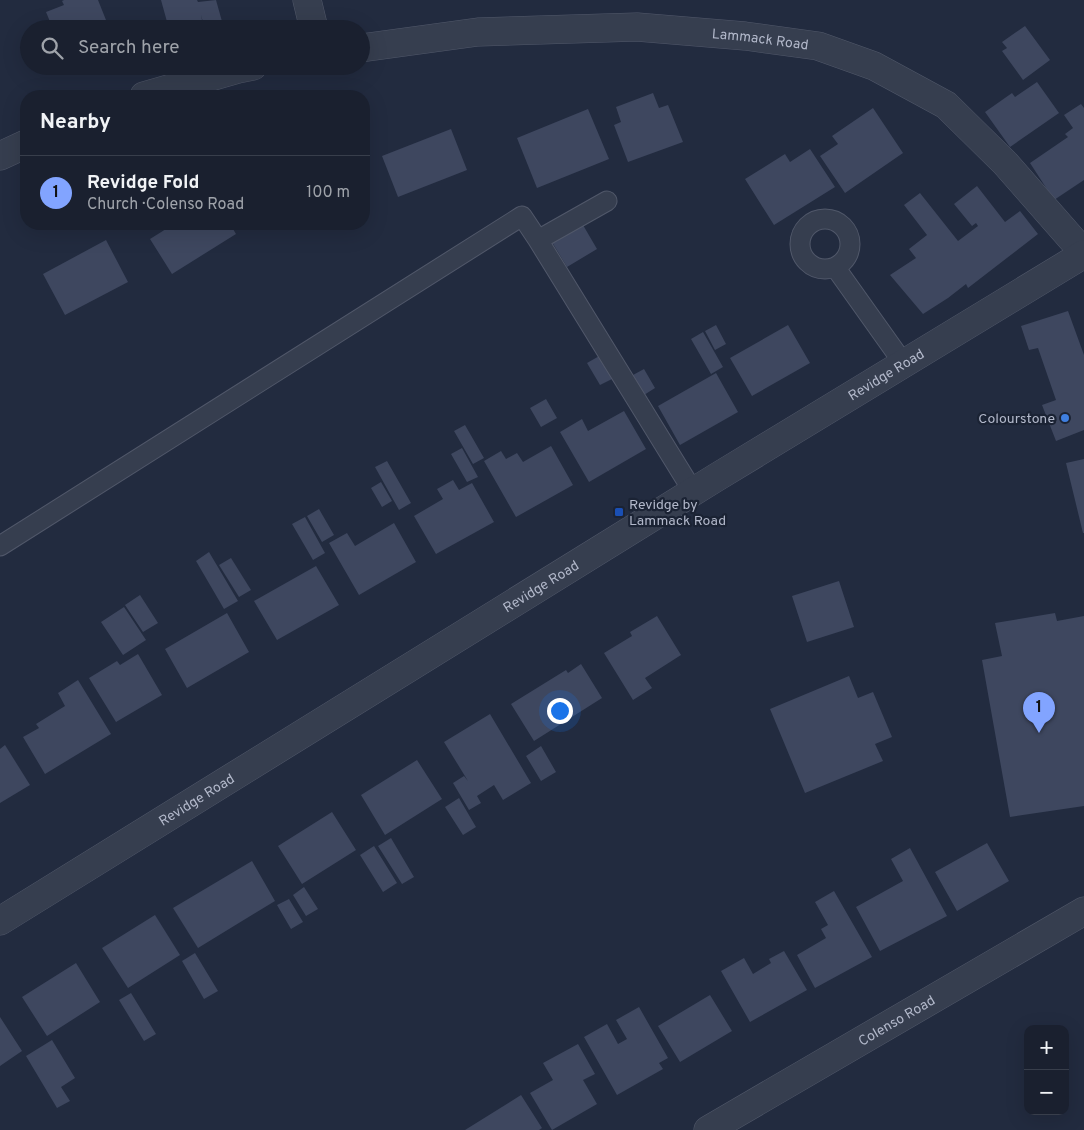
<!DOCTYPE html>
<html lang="en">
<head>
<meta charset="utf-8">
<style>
	:root { --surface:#1a202f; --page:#232837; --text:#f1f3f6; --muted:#9fa3aa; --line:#383e4b; --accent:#82a4ff }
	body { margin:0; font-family:Overpass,sans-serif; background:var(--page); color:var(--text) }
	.controls { position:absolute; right:15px; bottom:15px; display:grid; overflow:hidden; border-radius:10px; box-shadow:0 5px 20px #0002 }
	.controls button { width:45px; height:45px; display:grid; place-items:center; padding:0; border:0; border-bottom:1px solid var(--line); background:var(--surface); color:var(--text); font:25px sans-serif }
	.you { position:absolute; left:559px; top:710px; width:18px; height:18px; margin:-12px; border:4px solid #fff; border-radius:50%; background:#1a73e8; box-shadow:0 0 0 8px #1a73e833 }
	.badge { display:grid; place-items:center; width:32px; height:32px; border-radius:50%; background:var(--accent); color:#111; font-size:16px; font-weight:700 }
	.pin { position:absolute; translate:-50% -41px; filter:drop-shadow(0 1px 2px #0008) }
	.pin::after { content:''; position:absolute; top:26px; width:18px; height:15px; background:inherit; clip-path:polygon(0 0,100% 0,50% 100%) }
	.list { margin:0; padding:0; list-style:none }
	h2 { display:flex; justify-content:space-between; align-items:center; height:65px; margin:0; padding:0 20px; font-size:21px }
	h2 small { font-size:16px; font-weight:400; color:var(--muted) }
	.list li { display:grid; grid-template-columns:32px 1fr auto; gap:15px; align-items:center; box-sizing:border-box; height:75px; padding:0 20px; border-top:1px solid var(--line) }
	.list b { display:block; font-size:19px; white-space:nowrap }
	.list p { margin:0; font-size:16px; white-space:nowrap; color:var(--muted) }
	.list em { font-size:16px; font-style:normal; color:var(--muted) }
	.icon { flex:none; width:28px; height:28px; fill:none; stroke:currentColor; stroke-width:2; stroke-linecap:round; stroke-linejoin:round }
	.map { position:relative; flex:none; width:1084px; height:1130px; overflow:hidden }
	.search { position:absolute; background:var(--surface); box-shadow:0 5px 20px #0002; left:20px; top:20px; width:350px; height:55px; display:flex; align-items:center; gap:12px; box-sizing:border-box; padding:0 18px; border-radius:28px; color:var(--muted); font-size:19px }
	.panel { position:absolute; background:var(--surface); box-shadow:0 5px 20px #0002; left:20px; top:90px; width:350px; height:140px; border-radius:20px }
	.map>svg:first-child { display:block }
	.building { fill:#3e475f }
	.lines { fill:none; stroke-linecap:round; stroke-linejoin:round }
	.service-casing { stroke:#51586a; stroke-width:21 }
	.minor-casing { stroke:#51586a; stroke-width:29 }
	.service { stroke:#363e4f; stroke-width:19 }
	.minor { stroke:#363e4f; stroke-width:28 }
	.shop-dot { fill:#3f7fe0; stroke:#1b2334; stroke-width:2 }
	.transit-dot { fill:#1a4fb4; stroke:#1b2334; stroke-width:2 }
	.labels { text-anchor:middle; stroke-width:4.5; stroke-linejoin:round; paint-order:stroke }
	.street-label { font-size:14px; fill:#b2b8ca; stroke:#1b2334 }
	.poi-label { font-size:14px; fill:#b2b8ca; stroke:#1b2334; text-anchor:end }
</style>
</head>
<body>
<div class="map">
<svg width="1084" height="1130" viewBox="0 0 1084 1130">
	<rect width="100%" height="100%" fill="#222b3f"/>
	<!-- building -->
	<path class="building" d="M64,0h34l8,20 -10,4 2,5h-45l-7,-17 18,-7 -2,-4z
		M161,0h36l1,2 18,-2 7,25 -18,4 -4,-14 2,10 -14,4h-20z
		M1025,26l25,34 -27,20 -21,-29 5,-3 -5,-6z
		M1037,82l22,31 -49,34 -25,-35 27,-19 3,4z
		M653,93l6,15 9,-3 15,37 -55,20 -14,-37 7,-3 -5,-15z
		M1081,104l3,4v72l-30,20 -24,-37 38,-26 -3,-3 8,-6 -9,-13z
		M873,108l30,45 -58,40 -25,-37 18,-12 -6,-8z
		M588,109l21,50 -72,29 -20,-50z
		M451,129l16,41 -69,27 -16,-41z
		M810,149l25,38 -61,38 -29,-46 40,-25 5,8z
		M977,186l28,36 15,-11 18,23 -70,54 -2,-4 -18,14 -25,16 -33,-39 26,-17 -7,-9 18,-14 -23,-30 16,-12 38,48 20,-15 -2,-3 -4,3 -18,-22z
		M174,224h56l6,10 -64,40 -22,-35z
		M583,225l14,24 -30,18 -15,-25z
		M106,240l22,42 -63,33 -22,-41z
		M1068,311l16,44v75l-28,11 -14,-36 14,-5 -18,-52 -9,2 -8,-24z
		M716,325l10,19 -11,6 -10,-19z
		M788,325l22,38 -58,33 -22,-38z
		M703,332l20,35 -12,7 -20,-35z
		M601,355l13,23 -14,7 -13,-22z
		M644,369l11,19 -11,7 -11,-20z
		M716,373l22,39 -58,33 -22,-39z
		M546,399l11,19 -16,9 -11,-19z
		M624,411l22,38 -57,33 -29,-50 22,-13 6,12z
		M465,425l19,33 -11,6 -19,-33z
		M551,446l22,39 -57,32 -32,-56 17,-10 5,8 11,-6 6,9z
		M462,448l16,29 -11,5 -16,-28z
		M1084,459v74h-1l-17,-70z
		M387,461l24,42 -12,7 -24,-43z
		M453,480l6,10 13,-7 22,39 -58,32 -22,-38 29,-17 -6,-10z
		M381,482l11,19 -10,6 -11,-19z
		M319,509l15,26 -12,7 -15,-26z
		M305,517l20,36 -12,7 -21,-36z
		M394,523l22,39 -57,33 -30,-52 18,-10 8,13z
		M209,552l29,49 -14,8 -28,-48z
		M231,558l20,32 -12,7 -20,-32z
		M316,566l23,39 -62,35 -23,-39z
		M839,581l15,46 -47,15 -15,-46z
		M140,595l18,28 -15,9 -18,-27z
		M124,607l22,33 -23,15 -22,-33z
		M227,613l22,39 -62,36 -22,-39z
		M1055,613l2,8 27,-5v190l-74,11 -28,-157 20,-4 -7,-33z
		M657,616l24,39 -36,23 7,10 -19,12 -29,-47 28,-17 -2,-4z
		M138,654l24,41 -46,27 -27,-44 28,-17 3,4z
		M581,664l21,34 -68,43 -23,-37 55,-34 2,3z
		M849,676l9,22 15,-6 19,45 -17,7 8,17 -78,32 -35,-84z
		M78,680l33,54 -66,40 -22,-37 16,-9 -3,-4 29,-18 -7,-13z
		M490,714l41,69 -28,17 -9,-15 -17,11 4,7 -12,7 -16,-27 11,-7 4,5 -24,-39z
		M5,745l25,40 -30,18v-54z
		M541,746l15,26 -15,9 -15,-25z
		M417,760l25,39 -57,36 -24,-40z
		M459,798l17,29 -13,8 -18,-28z
		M332,812l24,38 -54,34 -24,-38z
		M391,838l23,39 -12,7 -24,-38z
		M987,843l22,38 -52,30 -22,-39z
		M374,846l23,37 -14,9 -23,-37z
		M910,848l37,68 -67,35 -24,-44 47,-26 -12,-22z
		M252,861l23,40 -77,47 -25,-40z
		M304,887l14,22 -12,7 -13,-21z
		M834,891l38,66 -57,31 -18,-33 29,-17 -5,-9 7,-4 -13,-23z
		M289,899l14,23 -12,7 -14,-24z
		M155,915l25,40 -52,33 -26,-40z
		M784,951l23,39 -57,32 -29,-51 23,-13 9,16 18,-11 -2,-4z
		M195,953l23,38 -14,8 -22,-38z
		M76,963l24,39 -53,34 -25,-39z
		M131,993l25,41 -12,7 -25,-41z
		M710,995l22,36 -52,31 -22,-36z
		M639,1007l29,51 -9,5 4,6 -46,26 -33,-58 23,-13 11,20 9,-5 -11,-19z
		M0,1017l22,34 -22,15z
		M52,1040l23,38 -14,9 9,14 -13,7 -31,-52z
		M578,1044l17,30 -12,6 14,24 -45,26 -22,-37 23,-13 -10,-17z
		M521,1095l21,33 -3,2h-74z"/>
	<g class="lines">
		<defs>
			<path id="service" d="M800 244a25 25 0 1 1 50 0a25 25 0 1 1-50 0Z
				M538,240l69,-39
				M835,267l69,97
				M0,546l522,-330 16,24 156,253"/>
			<g id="minor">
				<path d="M307,0l7,29"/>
				<path id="s1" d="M361,48l117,-16 159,-5 108,9 73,10 56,20 72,39 59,58 79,90"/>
				<path d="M144,96l94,-27 15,-3"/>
				<path d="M0,156l26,-12"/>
				<path id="s2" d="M0,921l717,-444 367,-223"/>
				<path id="s3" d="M708,1130l376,-219"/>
			</g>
		</defs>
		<!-- service casing -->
		<use href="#service" class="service-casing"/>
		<!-- minor casing -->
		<use href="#minor" class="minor-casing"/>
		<!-- service -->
		<use href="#service" class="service"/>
		<!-- minor -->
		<use href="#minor" class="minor"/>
	</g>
	<!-- markers -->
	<circle class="shop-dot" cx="1065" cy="418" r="5"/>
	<rect class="transit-dot" x="614" y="507" width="10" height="10" rx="2.5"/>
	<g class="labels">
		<!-- street labels -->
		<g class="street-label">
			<text dy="5" stroke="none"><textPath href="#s1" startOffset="401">Lammack Road</textPath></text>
			<text dy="5" stroke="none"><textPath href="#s2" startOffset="1041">Revidge Road</textPath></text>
			<text dy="5" stroke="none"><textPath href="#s2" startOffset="636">Revidge Road</textPath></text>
			<text dy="5" stroke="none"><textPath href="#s2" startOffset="231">Revidge Road</textPath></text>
			<text dy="5" stroke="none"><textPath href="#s3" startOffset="218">Colenso Road</textPath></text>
		</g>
		<!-- poi labels -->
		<g class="poi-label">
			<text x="1055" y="423">Colourstone</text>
			<text x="629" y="509" text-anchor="start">Revidge by<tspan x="629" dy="16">Lammack Road</tspan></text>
		</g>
	</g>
</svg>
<div class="controls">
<button>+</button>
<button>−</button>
</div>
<div class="you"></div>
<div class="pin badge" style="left:1039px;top:733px">1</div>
<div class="search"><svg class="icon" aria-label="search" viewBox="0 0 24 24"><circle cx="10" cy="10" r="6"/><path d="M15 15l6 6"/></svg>Search here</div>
<section class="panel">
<h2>Nearby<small></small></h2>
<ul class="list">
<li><span class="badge">1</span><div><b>Revidge Fold</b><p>Church · Colenso Road</p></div><em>100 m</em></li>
</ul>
</section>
</div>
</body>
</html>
